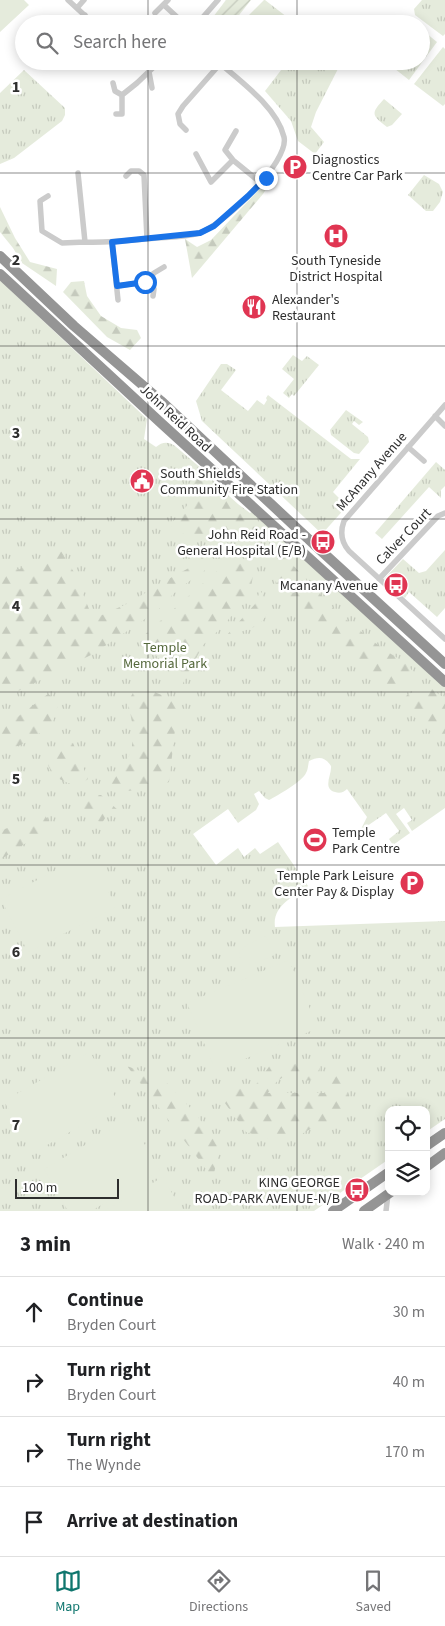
<!DOCTYPE html>
<html lang="en">
<head>
<meta charset="utf-8">
<style>
	:root { --surface:#fff; --page:#f2f2f2; --text:#202124; --muted:#757577; --line:#e0e0e0; --accent:#0f766e }
	body { margin:0; font-family:"Source Sans 3",sans-serif; background:var(--page); color:var(--text) }
	.controls { position:absolute; right:15px; bottom:15px; display:grid; overflow:hidden; border-radius:10px; box-shadow:0 2px 12px #0003 }
	.controls button { width:45px; height:45px; display:grid; place-items:center; padding:0; border:0; border-bottom:1px solid var(--line); background:var(--surface); color:var(--text); font:25px sans-serif }
	.scale { position:absolute; left:15px; bottom:12px; width:104px; box-sizing:border-box; padding-left:5px; border:2px solid #2e2e2e; border-top:0; font-size:14px; line-height:18px; white-space:nowrap; color:#2e2e2e; -webkit-text-stroke:4px #fff; paint-order:stroke }
	.stop { position:absolute; width:15px; height:15px; margin:-11px; border:4px solid #1a73e8; border-radius:50%; background:#fff }
	.stop.end { background:#1a73e8; border-color:#fff; box-shadow:0 1px 5px #0008 }
	.list { margin:0; padding:0; list-style:none }
	h2 { display:flex; justify-content:space-between; align-items:center; height:65px; margin:0; padding:0 20px; font-size:21px }
	h2 small { font-size:16px; font-weight:400; color:var(--muted) }
	.list li { display:grid; grid-template-columns:32px 1fr auto; gap:15px; align-items:center; box-sizing:border-box; height:70px; padding:0 20px; border-top:1px solid var(--line) }
	.list b { display:block; font-size:19px; white-space:nowrap }
	.list p { margin:0; font-size:16px; white-space:nowrap; color:var(--muted) }
	.list em { font-size:16px; font-style:normal; color:var(--muted) }
	.icon { flex:none; width:28px; height:28px; fill:none; stroke:currentColor; stroke-width:2; stroke-linecap:round; stroke-linejoin:round }
	.map { position:relative; flex:none; width:445px; height:1211px; overflow:hidden }
	.search { position:absolute; background:var(--surface); box-shadow:0 2px 12px #0003; left:15px; right:15px; top:15px; height:55px; display:flex; align-items:center; gap:12px; box-sizing:border-box; padding:0 18px; border-radius:28px; color:var(--muted); font-size:19px }
	.sheet { height:345px; background:var(--surface) }
	nav { display:flex; justify-content:space-around; align-items:center; box-sizing:border-box; height:70px; border-top:1px solid var(--line); background:var(--surface); font-size:14px; color:var(--muted) }
	nav a { display:grid; justify-items:center; gap:2px }
	nav .on { color:var(--accent) }
	.map>svg:first-child { display:block }
	.grass { fill:url(#grass-tufts) }
	.forest { fill:url(#forest-firs) }
	.garden { fill:url(#garden-furrows) }
	.pitch { fill:#e5ebdc }
	.lines { fill:none; stroke-linecap:round; stroke-linejoin:round }
	.street { stroke:#cbcbcb; stroke-width:5.5 }
	.highway { stroke:#959595; stroke-width:10 }
	.route { stroke:#1a73e8; stroke-width:6 }
	.grid { fill:none; stroke:#2e2e2e; stroke-width:1; stroke-opacity:0.55 }
	.labels { text-anchor:middle; stroke-width:5; stroke-linejoin:round; paint-order:stroke }
	.poi-label { font-size:14px; fill:#2e2e2e; stroke:#fff; text-anchor:start }
	.street-label { font-size:14px; fill:#2e2e2e; stroke:#fff }
	.park-label { font-size:14px; fill:#55683c; stroke:#fff }
	.grid-label { font-size:16px; text-anchor:middle; font-weight:bold; fill:#2e2e2e; stroke:#fff; stroke-width:5; stroke-linejoin:round; paint-order:stroke }
</style>
</head>
<body>
<div class="map">
<svg width="445" height="1211" viewBox="0 0 445 1211">
	<defs>
		<pattern id="grass-tufts" width="24" height="20" patternUnits="userSpaceOnUse" patternTransform="scale(1.25)"><rect width="24" height="20" fill="#e5ebdc"/><path d="M3 7l-1-3M5 7V3M7 7l1-3M15 17l-1-3M17 17v-4M19 17l1-3" fill="none" stroke="#c5cabd"/></pattern>
		<pattern id="forest-firs" width="22" height="20" patternUnits="userSpaceOnUse" patternTransform="scale(1.25)"><rect width="22" height="20" fill="#e5ebdc"/><path d="M5 1l3.5 6h-7zM16 11l3.5 6h-7z" fill="#c5cabd"/></pattern>
		<pattern id="garden-furrows" width="10" height="10" patternUnits="userSpaceOnUse" patternTransform="scale(1.25)"><rect width="10" height="10" fill="#e5ebdc"/><path d="M-1 1l2-2M0 10L10 0M9 11l2-2" fill="none" stroke="#c5cabd"/></pattern>
	</defs>
	<rect width="100%" height="100%" fill="#fff"/>
	<!-- grass -->
	<path class="grass" d="M264,0h1l31,24h-56z
		M422,0h23v34l-2,2 -28,-21 -1,-6z
		M421,29l16,13 -28,38 -24,-19h36z
		M443,47l2,2v55l-2,2 -29,-22z
		M288,61h54l-26,51 -5,15 13,15 -9,12 -17,-13 -7,-20 -26,-30z
		M24,70l41,38v7l-3,6 -48,37 -14,6v-71z
		M384,99l18,15 -10,11 -5,2c-15,-12 -17,-13 -3,-28z
		M424,175l15,9 4,8 -3,10 -7,9h-7l-18,-16z
		M0,280l147,139 -3,20 12,8c6,-5 12,-6 19,-1l34,29 9,11 20,18 12,9 3,-2 192,176v121l-33,23 -5,-8 5,-3 -8,-12 -8,6 14,19 -17,12 -4,-6 10,-8 -13,-18 -26,18 7,-14 -20,-28c-3,3 -7,5 -12,3 -13,-4 -3,-17 -4,-26 -6,-9 -12,-10 -22,-5 -1,4 -1,9 -3,12 -3,8 -29,23 -37,27l-4,-2 -6,-7 -5,3 5,10 -3,6 -18,13 -10,-14 -35,25 23,31 22,-17 6,9 11,-9 5,6 18,-12 30,44c-15,11 -36,20 -33,41l170,-6v198l-19,13v-22h-37v49l-75,52h-314z
		M293,355l9,6 5,-5 12,9 -25,31 -2,-2 -3,4 -6,-5 11,-14 -12,-10z
		M221,364h6l9,6 -15,20 27,21 9,-11 7,5 3,-5 -1,-2 2,-3 83,64h9l-27,33 14,14 -25,28 -120,-113 -6,-20z
		M346,410l17,12 -4,3 -5,-4 -2,3 16,13 1,5 -10,12 -5,-1 -23,-18 -1,-5z
		M436,462l9,8v16l-4,4v8l-12,-11 -47,52 -7,-6z
		M445,550v58l-8,9 -28,-25 -4,6 -21,-19 19,-20 16,14 7,-2z"/>
	<!-- forest -->
	<path class="forest" d="M269,179l1,4 -7,11 -71,84 -7,-39 12,8 14,-7z
		M0,207l15,31 15,24 27,7 -1,17 -34,-23 -9,-15 -13,-16z
		M84,281l3,15 14,20 20,12 16,2 4,8 -11,12 -23,-13 -44,-45 8,-10z
		M204,476l31,31 19,13 4,8 -9,7 -47,6 -21,-8 -11,-8 22,-25 -3,-13 7,-8z
		M273,540l6,4 9,16 50,53 45,36 24,15 7,9v5c-6,7 -11,13 -20,16l-10,-6 -12,-15 -15,-7 -18,-19 -24,-18 -33,-38 -8,-12 -5,-38z
		M58,546l17,28 18,45 38,-17 28,-18 28,-15 15,-11 8,1 -2,9 -31,22 -20,21 -64,43 -93,46v-143l18,13 21,-11z
		M236,554l10,9 7,13 -3,16 -26,33 -21,20 -21,40 -41,-47z
		M260,590c21,33 -9,39 -34,46l30,-33z
		M137,685l37,15 3,13 -8,69 -15,7 -27,2 -20,-3 -2,-6 13,-10 14,-21v-29l-4,-20z
		M424,686l8,3 13,10v42c-15,-10 -33,-23 -42,-40l4,-6z
		M48,694l6,4 4,7 -6,20 -27,18 -21,9 -4,-1v-21z
		M65,742l8,1 15,36 -8,6 -12,-2 -15,-7 -5,-11 1,-14z
		M89,795h12l18,16 -2,5 -10,-1 -5,8c-13,-5 -18,-12 -23,-25z
		M44,814l8,12 -52,34v-29z
		M289,1059l20,2 11,6 -2,12 -13,2 -11,-8c-12,3 -20,9 -26,20h57l6,-16 12,-2 6,25 -5,23 -30,4 -30,17 -38,-12 -32,-44 9,-3 29,5 19,-26z
		M127,1066l37,14 30,32 26,34 -7,32z"/>
	<!-- garden -->
	<path class="garden" d="M226,0h25l-19,24h-10l-9,-7z"/>
	<!-- pitch -->
	<path class="pitch" d="M0,0h24l5,5 -29,27z
		M89,853l27,54 -88,45 -27,-53z
		M266,936l8,19c-9,4 -21,11 -30,9l-5,-8c1,-11 17,-15 27,-20z
		M289,960l29,68 -102,43 -29,-68z
		M90,1052l29,52 -86,49 -29,-52z
		M130,1119l30,52 -69,40h-23l-24,-42z
		M163,1177l19,34h-78z"/>
	<g class="lines">
		<!-- street -->
		<path class="street" d="M68,0l26,24
			M164,5l14,13
			M77,8l7,-8
			M155,13l13,-13
			M77,24l8,-9
			M197,24l21,-24
			M149,72l3,16
			M113,83l2,8 7,4
			M116,114h6v-19l15,-12 23,-22
			M186,130l-6,-6 -2,-10 5,-8 37,-42
			M236,131l-11,19 8,10 28,23
			M196,154l15,28 22,-22
			M126,176l5,-5h8l5,4 3,64
			M48,196l-8,5 2,30 20,12 23,-1 -7,-69
			M85,242c24,1 48,-2 72,-4 14,-1 29,-1 42,-5 23,-7 91,-71 85,-96 -7,-30 -45,-57 -67,-76
			M112,242l6,58
			M150,278l4,11 -1,7
			M117,286l28,-4 9,-9 10,-6
			M445,405l-101,116c-4,11 -3,21 5,30l96,88
			M435,416l10,10
			M408,447l16,14
			M379,579l59,-63 7,-3
			M386,1211l2,-17"/>
		<!-- highway -->
		<path class="highway" d="M0,256l74,70 87,75 157,147 127,116
			M0,274l161,149 284,259
			M426,1146l19,-13
			M426,1167l19,-14
			M333,1211l56,-39
			M364,1211l27,-19"/>
	</g>
	<g class="lines">
		<!-- route -->
		<path class="route" d="M145,282l-28,4 -5,-44 88,-9 14,-7 34,-30 18,-18"/>
	</g>
	<!-- grid -->
	<path class="grid" d="M148,0v24M297,0v24M148,61v1150M297,61v1150M0,173h445M0,346h445M0,519h445M0,692h445M0,865h445M0,1038h445"/>
	<!-- icons -->
	<defs>
		<symbol id="parking-disc" viewBox="-11 -11 22 22"><circle r="9.5" fill="#e03552" stroke="#fff"/><path d="M-3.5-5.5H1a3.5 3.5 0 0 1 0 7H-1V5.5H-3.5ZM-1-3.4V-.6H.8a1.4 1.4 0 0 0 0-2.8Z" fill="#fff"/></symbol>
		<symbol id="hospital-disc" viewBox="-11 -11 22 22"><circle r="9.5" fill="#e03552" stroke="#fff"/><path d="M-5-5h3v3.5h4V-5h3V5h-3V1.5h-4V5h-3Z" fill="#fff"/></symbol>
		<symbol id="restaurant-disc" viewBox="-11 -11 22 22"><circle r="9.5" fill="#e03552" stroke="#fff"/><path d="M-5-6h1v4h1v-4h1v4h1v-4h1v5L-1.5 .5V6h-2V.5L-5-1ZM5-6V6H3V1.5H1.5Q1.5-4 5-6Z" fill="#fff"/></symbol>
		<symbol id="civic-disc" viewBox="-11 -11 22 22"><circle r="9.5" fill="#e03552" stroke="#fff"/><path d="M-.6-6.5H3V-4.5H.6V-3L4-1V1h2V6H-6V1h2V-1L-.6-3ZM-1.2 2.5V6h2.4V2.5Z" fill="#fff"/></symbol>
		<symbol id="bus-disc" viewBox="-11 -11 22 22"><circle r="9.5" fill="#e03552" stroke="#fff"/><path d="M-5-6H5V4H4V6H2V4H-2V6H-4V4H-5ZM-3.5-4V0h7V-4ZM-3.5 1.2v1.5H-2V1.2ZM2 1.2v1.5H3.5V1.2Z" fill="#fff"/></symbol>
		<symbol id="stadium-disc" viewBox="-11 -11 22 22"><circle r="9.5" fill="#e03552" stroke="#fff"/><path d="M0-5a6.5 5 0 1 0 0 10a6.5 5 0 1 0 0-10ZM-3.5-1.8h7v3.6h-7Z" fill="#fff"/></symbol>
	</defs>
	<g fill-rule="evenodd">
		<use href="#parking-disc" x="281" y="153" width="28" height="28"/>
		<use href="#hospital-disc" x="322" y="222" width="28" height="28"/>
		<use href="#restaurant-disc" x="240" y="293" width="28" height="28"/>
		<use href="#civic-disc" x="128" y="467" width="28" height="28"/>
		<use href="#bus-disc" x="309" y="528" width="28" height="28"/>
		<use href="#bus-disc" x="382" y="571" width="28" height="28"/>
		<use href="#stadium-disc" x="301" y="826" width="28" height="28"/>
		<use href="#parking-disc" x="398" y="869" width="28" height="28"/>
		<use href="#bus-disc" x="343" y="1176" width="28" height="28"/>
	</g>
	<g class="labels">
		<!-- poi labels -->
		<g class="poi-label">
			<text x="312" y="164">Diagnostics<tspan x="312" dy="16">Centre Car Park</tspan></text>
			<text x="336" y="265" text-anchor="middle">South Tyneside<tspan x="336" dy="16">District Hospital</tspan></text>
			<text x="272" y="304">Alexander's<tspan x="272" dy="16">Restaurant</tspan></text>
			<text x="160" y="478">South Shields<tspan x="160" dy="16">Community Fire Station</tspan></text>
			<text x="306" y="539" text-anchor="end">John Reid Road -<tspan x="306" dy="16">General Hospital (E/B)</tspan></text>
			<text x="378" y="590" text-anchor="end">Mcanany Avenue</text>
			<text x="332" y="837">Temple<tspan x="332" dy="16">Park Centre</tspan></text>
			<text x="394" y="880" text-anchor="end">Temple Park Leisure<tspan x="394" dy="16">Center Pay &amp; Display</tspan></text>
			<text x="340" y="1187" text-anchor="end">KING GEORGE<tspan x="340" dy="16">ROAD-PARK AVENUE-N/B</tspan></text>
		</g>
		<!-- street labels -->
		<g class="street-label">
			<text transform="translate(176 418) rotate(43)" y="5">John Reid Road</text>
			<text transform="translate(371 471) rotate(-49)" y="5">McAnany Avenue</text>
			<text transform="translate(403 536) rotate(-46)" y="5">Calver Court</text>
		</g>
		<!-- park labels -->
		<g class="park-label">
			<text x="165" y="652">Temple<tspan x="165" dy="16">Memorial Park</tspan></text>
		</g>
	</g>
	<g class="grid-label">
		<text x="16" y="92">1</text>
		<text x="16" y="265">2</text>
		<text x="16" y="438">3</text>
		<text x="16" y="611">4</text>
		<text x="16" y="784">5</text>
		<text x="16" y="957">6</text>
		<text x="16" y="1130">7</text>
	</g>
</svg>
<div class="controls">
<button><svg class="icon" aria-label="locate" viewBox="0 0 24 24"><circle cx="12" cy="12" r="6"/><path d="M12 2v4M12 18v4M2 12h4M18 12h4"/></svg></button>
<button><svg class="icon" aria-label="layers" viewBox="0 0 24 24"><path d="M12 4l9 5-9 5-9-5zM3 14l9 5 9-5"/></svg></button>
</div>
<div class="scale">100 m</div>
<div class="stop" style="left:145px;top:282px"></div>
<div class="stop end" style="left:266px;top:178px"></div>
<div class="search"><svg class="icon" aria-label="search" viewBox="0 0 24 24"><circle cx="10" cy="10" r="6"/><path d="M15 15l6 6"/></svg>Search here</div>
</div>
<section class="sheet">
<h2>3 min<small>Walk · 240 m</small></h2>
<ul class="list">
<li><svg class="icon" aria-label="ahead" viewBox="0 0 24 24"><path d="M12 20V5M6 11l6-6 6 6"/></svg><div><b>Continue</b><p>Bryden Court</p></div><em>30 m</em></li>
<li><svg class="icon" aria-label="right" viewBox="0 0 24 24"><path d="M7 20v-9h11M14 6l5 5-5 5"/></svg><div><b>Turn right</b><p>Bryden Court</p></div><em>40 m</em></li>
<li><svg class="icon" aria-label="right" viewBox="0 0 24 24"><path d="M7 20v-9h11M14 6l5 5-5 5"/></svg><div><b>Turn right</b><p>The Wynde</p></div><em>170 m</em></li>
<li><svg class="icon" aria-label="arrive" viewBox="0 0 24 24"><path d="M6 21V4h12l-3 4 3 4H6"/></svg><div><b>Arrive at destination</b></div></li>
</ul>
</section>
<nav>
<a class="on"><svg class="icon" aria-label="map" viewBox="0 0 24 24"><path d="M3 6l6-2 6 2 6-2v14l-6 2-6-2-6 2zM9 4v14M15 6v14"/></svg>Map</a>
<a><svg class="icon" aria-label="directions" viewBox="0 0 24 24"><path d="M12 3l9 9-9 9-9-9zM9 14v-3h6M13 9l2 2-2 2"/></svg>Directions</a>
<a><svg class="icon" aria-label="saved" viewBox="0 0 24 24"><path d="M7 4h10v16l-5-4-5 4z"/></svg>Saved</a>
</nav>
</body>
</html>
